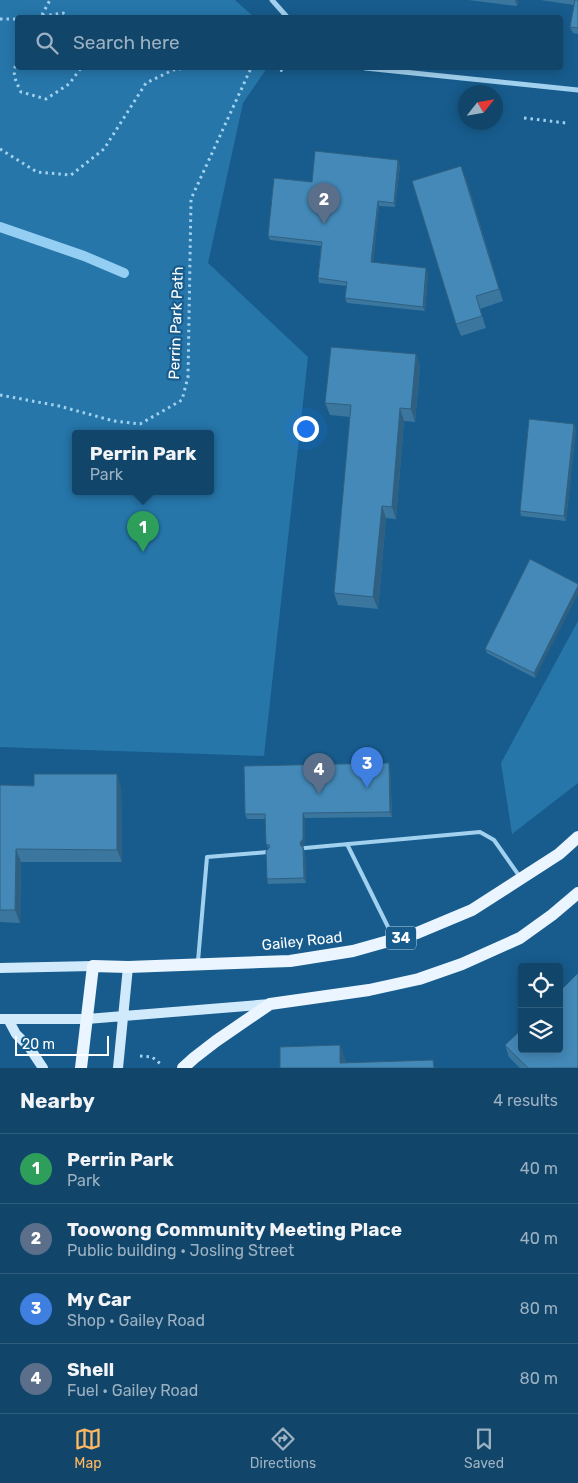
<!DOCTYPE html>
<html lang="en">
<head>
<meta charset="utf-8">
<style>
	:root { --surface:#11456a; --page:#1e4f72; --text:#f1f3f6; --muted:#9cb1c1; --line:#305d7e; --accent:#ffb960 }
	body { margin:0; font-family:Rubik,sans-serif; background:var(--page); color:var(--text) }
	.controls { position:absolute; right:15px; bottom:15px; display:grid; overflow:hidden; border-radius:5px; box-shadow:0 2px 12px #0003 }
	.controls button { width:45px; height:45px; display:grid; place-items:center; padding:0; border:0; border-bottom:1px solid var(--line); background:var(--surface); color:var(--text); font:25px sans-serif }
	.compass { position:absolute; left:458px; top:85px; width:45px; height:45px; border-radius:50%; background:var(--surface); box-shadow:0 2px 12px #0003; rotate:59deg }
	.scale { position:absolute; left:15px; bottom:12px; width:94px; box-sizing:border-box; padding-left:5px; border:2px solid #fff; border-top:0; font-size:14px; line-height:18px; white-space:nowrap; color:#fff; -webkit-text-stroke:4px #175c8d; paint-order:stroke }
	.you { position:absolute; left:305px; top:428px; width:18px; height:18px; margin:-12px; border:4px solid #fff; border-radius:50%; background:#1a73e8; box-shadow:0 0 0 8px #1a73e833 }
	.badge { display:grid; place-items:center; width:32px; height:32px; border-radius:50%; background:var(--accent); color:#fff; font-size:16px; font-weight:700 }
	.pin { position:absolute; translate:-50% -41px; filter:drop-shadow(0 1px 2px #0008) }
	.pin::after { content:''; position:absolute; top:26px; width:18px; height:15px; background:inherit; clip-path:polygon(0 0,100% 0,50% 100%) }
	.popup { position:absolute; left:72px; top:430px; width:142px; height:65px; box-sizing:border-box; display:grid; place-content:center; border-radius:5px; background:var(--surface); filter:drop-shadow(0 1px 4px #0005); font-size:16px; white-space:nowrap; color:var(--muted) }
	.popup b { font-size:19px; color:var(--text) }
	.popup::after { content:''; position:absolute; left:50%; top:100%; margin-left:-10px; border:10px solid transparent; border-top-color:var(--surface) }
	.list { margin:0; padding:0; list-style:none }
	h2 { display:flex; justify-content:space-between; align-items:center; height:65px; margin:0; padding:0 20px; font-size:21px }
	h2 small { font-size:16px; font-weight:400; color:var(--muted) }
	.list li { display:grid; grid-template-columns:32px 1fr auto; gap:15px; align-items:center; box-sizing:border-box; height:70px; padding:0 20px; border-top:1px solid var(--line) }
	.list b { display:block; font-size:19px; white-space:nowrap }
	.list p { margin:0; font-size:16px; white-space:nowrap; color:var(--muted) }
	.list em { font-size:16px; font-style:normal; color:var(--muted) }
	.icon { flex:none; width:28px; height:28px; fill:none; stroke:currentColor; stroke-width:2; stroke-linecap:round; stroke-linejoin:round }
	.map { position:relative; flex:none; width:578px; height:1068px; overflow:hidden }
	.search { position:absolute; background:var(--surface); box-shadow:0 2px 12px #0003; left:15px; right:15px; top:15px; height:55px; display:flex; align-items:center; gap:12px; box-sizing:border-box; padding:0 18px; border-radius:5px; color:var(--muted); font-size:19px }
	.sheet { height:345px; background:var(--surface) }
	nav { display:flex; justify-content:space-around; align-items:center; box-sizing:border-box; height:70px; border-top:1px solid var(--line); background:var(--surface); font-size:14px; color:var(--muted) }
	nav a { display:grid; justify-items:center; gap:2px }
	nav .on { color:var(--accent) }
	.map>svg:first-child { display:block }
	.green { fill:#2676aa; fill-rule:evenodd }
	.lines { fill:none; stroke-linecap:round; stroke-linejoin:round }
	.stream { stroke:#94cef2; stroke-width:10 }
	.path { stroke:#a2d1ef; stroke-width:3; stroke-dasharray:2.5 4; stroke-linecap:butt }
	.lane { stroke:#a2d1ef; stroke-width:4 }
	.street { stroke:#a2d1ef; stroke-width:5 }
	.secondary { stroke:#d0e9fb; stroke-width:10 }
	.primary { stroke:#eaf5ff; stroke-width:12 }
	.wall { fill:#3a769e }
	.shaded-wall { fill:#306081 }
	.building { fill:#4489b8; stroke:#306081 }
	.labels { text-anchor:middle; stroke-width:4.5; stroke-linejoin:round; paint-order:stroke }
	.shield { fill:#175c8d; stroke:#b9cedd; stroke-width:1 }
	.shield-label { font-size:14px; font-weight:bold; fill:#fff }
	.street-label { font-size:15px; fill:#fff; stroke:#175c8d }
</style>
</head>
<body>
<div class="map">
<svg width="578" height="1068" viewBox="0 0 578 1068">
	<rect width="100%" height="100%" fill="#175c8d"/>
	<!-- green -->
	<path class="green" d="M0,0h235l19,17 -236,1v50h249l-24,35 -35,160 100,94 -44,399 -264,-9zM76,433h134v58h-134z
		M578,621v162l-66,51 -11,-71z"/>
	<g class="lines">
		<!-- stream -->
		<path class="stream" d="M0,227l84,29 40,17"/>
		<!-- path -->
		<path class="path" d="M42,15l8,-15
			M30,18l33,-5 8,5
			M0,19h18
			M18,60c-7,14 -3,19 3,32l25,7 23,-15 12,-16
			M274,68l12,4
			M524,118l42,5
			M0,149l37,23 34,3 33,-26 42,-66 27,-13 13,-2
			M0,395l59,11 55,15 26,3 42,-24 6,-23 3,-178 60,-131
			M140,1056l12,1 10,8"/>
		<!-- lane -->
		<path class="lane" d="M347,844l46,93
			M305,848l175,-16 14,8 26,37
			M198,961l9,-104 61,-5"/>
		<!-- street -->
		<path class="street" d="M272,0l16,18
			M365,68l213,22"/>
		<!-- secondary -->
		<path class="secondary" d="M0,968l93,-2
			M0,1019h87l183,-15
			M8,1019l8,15 13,13 14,21
			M118,1068l10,-101"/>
		<!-- primary -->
		<path class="primary" d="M81,1068l12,-102 35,1 162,-6 63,-10 64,-18 55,-23 87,-56 19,-17
			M183,1068l11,-10 22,-17 54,-37 99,-14 50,-11 43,-15 58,-26 32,-23 26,-22"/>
	</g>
	<!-- wall -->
	<path class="wall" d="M468,0h50l-1,6z
		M540,0h38v34l-5,-1 -3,-6 4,-22z
		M400,165l-5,42 -16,-1 -6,56 55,11 -3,38 -78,-8 -2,-5 2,-12 -28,-3 -1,-5 3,-32 -51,-6 -2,-4 44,-54z
		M466,178l37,123 -23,8 6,19 -25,8 -5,-12z
		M416,354l4,13 -5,55 -11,-1 -8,98 -10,-1 -8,91 -40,-4 -4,-12 16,-176 -20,-2 -5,-12z
		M576,429l-10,92 -45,-5 -1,-5z
		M578,584l-43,94 -48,-25 -2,-4z
		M390,768l2,49 -87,1v26l-2,3 2,5 1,31 -38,1 -1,-5 2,-30 -3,-5v-25h-19l-2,-5z
		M0,785l121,2 1,75h-101l-1,61 -20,-1z
		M505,1045l73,23h-58l-11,-11z"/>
	<!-- shaded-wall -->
	<path class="shaded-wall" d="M515,0h3l-1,6z
		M398,160l2,5 -5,42 -1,-4z
		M461,166l5,12 37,123 -4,-12z
		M378,201l1,5 -6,61 -2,-5z
		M426,268l2,5 -3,38 -2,-4z
		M416,354l4,13 -5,55 -4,-13z
		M400,408l4,13 -8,98 -4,-12z
		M574,424l2,5 -10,92 -2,-5z
		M382,506l4,12 -8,91 -5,-12z
		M578,586v8l-43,84 -1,-5z
		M389,763l1,5 2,49 -2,-5z
		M117,774l4,13 1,75 -5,-12z
		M303,813l2,5v26l-4,4 -1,-5z
		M303,847l2,5 1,31 -2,-5z
		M16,849l5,13 -1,61 -5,-13z
		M340,1045l6,17v6l-6,-5z"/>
	<!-- building -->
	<path class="building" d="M575,0h3v28l-8,-1z
		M315,151l83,9 -4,43 -16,-2 -7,61 55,6 -3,39 -78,-9 2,-16 -29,-4 4,-36 -54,-6 6,-58 38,4z
		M461,166l38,123 -23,7 6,20 -26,8 -44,-143z
		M331,347l85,7 -5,55 -11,-1 -8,99 -10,-1 -9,91 -39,-4 17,-188 -26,-2z
		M529,419l45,5 -10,92 -44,-5z
		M530,559l48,25v2l-44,87 -49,-24z
		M389,763l1,49 -87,1v26l-3,4 1,3 2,1 1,31 -37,1 -1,-28 4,-4 -1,-2 -3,-1 -1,-30h-20l-1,-48z
		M34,774h83v76l-101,-1 -1,61h-15v-125l34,1z
		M578,973v95h-50l-23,-23 17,-16v20h37v-57z
		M340,1045v18l93,-3 1,8h-154v-21z"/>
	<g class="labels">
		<!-- shield labels -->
		<rect class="shield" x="386" y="926.5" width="30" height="23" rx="4"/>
		<g class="shield-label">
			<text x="401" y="943">34</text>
		</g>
		<!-- street labels -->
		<g class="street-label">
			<text transform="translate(176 323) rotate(-88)" y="5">Perrin Park Path</text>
			<text transform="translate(302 941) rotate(-6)" y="5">Gailey Road</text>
		</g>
	</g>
</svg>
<div class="controls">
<button><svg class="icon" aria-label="locate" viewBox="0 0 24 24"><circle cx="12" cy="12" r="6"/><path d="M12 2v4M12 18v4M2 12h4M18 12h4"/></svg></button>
<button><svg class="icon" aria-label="layers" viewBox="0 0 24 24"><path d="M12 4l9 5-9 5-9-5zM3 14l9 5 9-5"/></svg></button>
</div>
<svg class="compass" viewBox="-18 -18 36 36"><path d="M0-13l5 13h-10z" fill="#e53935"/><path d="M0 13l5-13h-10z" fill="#9cb1c1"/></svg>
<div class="scale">20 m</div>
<div class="you"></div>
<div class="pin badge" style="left:143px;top:552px;background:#2e9e5b">1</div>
<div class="popup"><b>Perrin Park</b>Park</div>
<div class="pin badge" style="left:324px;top:224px;background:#5c6f8a">2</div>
<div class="pin badge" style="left:367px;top:788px;background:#3f7fe0">3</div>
<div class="pin badge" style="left:319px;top:794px;background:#5c6f8a">4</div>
<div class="search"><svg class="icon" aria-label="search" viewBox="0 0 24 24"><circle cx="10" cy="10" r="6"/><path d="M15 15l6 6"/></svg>Search here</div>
</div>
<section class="sheet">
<h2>Nearby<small>4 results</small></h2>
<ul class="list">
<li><span class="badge" style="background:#2e9e5b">1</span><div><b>Perrin Park</b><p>Park</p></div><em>40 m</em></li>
<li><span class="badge" style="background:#5c6f8a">2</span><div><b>Toowong Community Meeting Place</b><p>Public building · Josling Street</p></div><em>40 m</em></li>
<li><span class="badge" style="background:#3f7fe0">3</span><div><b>My Car</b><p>Shop · Gailey Road</p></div><em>80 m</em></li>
<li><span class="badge" style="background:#5c6f8a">4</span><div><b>Shell</b><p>Fuel · Gailey Road</p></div><em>80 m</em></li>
</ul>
</section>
<nav>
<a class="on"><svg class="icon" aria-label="map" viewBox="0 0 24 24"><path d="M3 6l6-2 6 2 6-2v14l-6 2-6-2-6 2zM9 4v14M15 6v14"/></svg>Map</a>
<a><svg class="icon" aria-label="directions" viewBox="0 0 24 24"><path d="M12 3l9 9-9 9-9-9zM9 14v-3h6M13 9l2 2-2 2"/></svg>Directions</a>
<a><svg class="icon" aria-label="saved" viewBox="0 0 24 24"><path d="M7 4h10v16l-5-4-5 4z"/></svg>Saved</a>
</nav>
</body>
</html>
